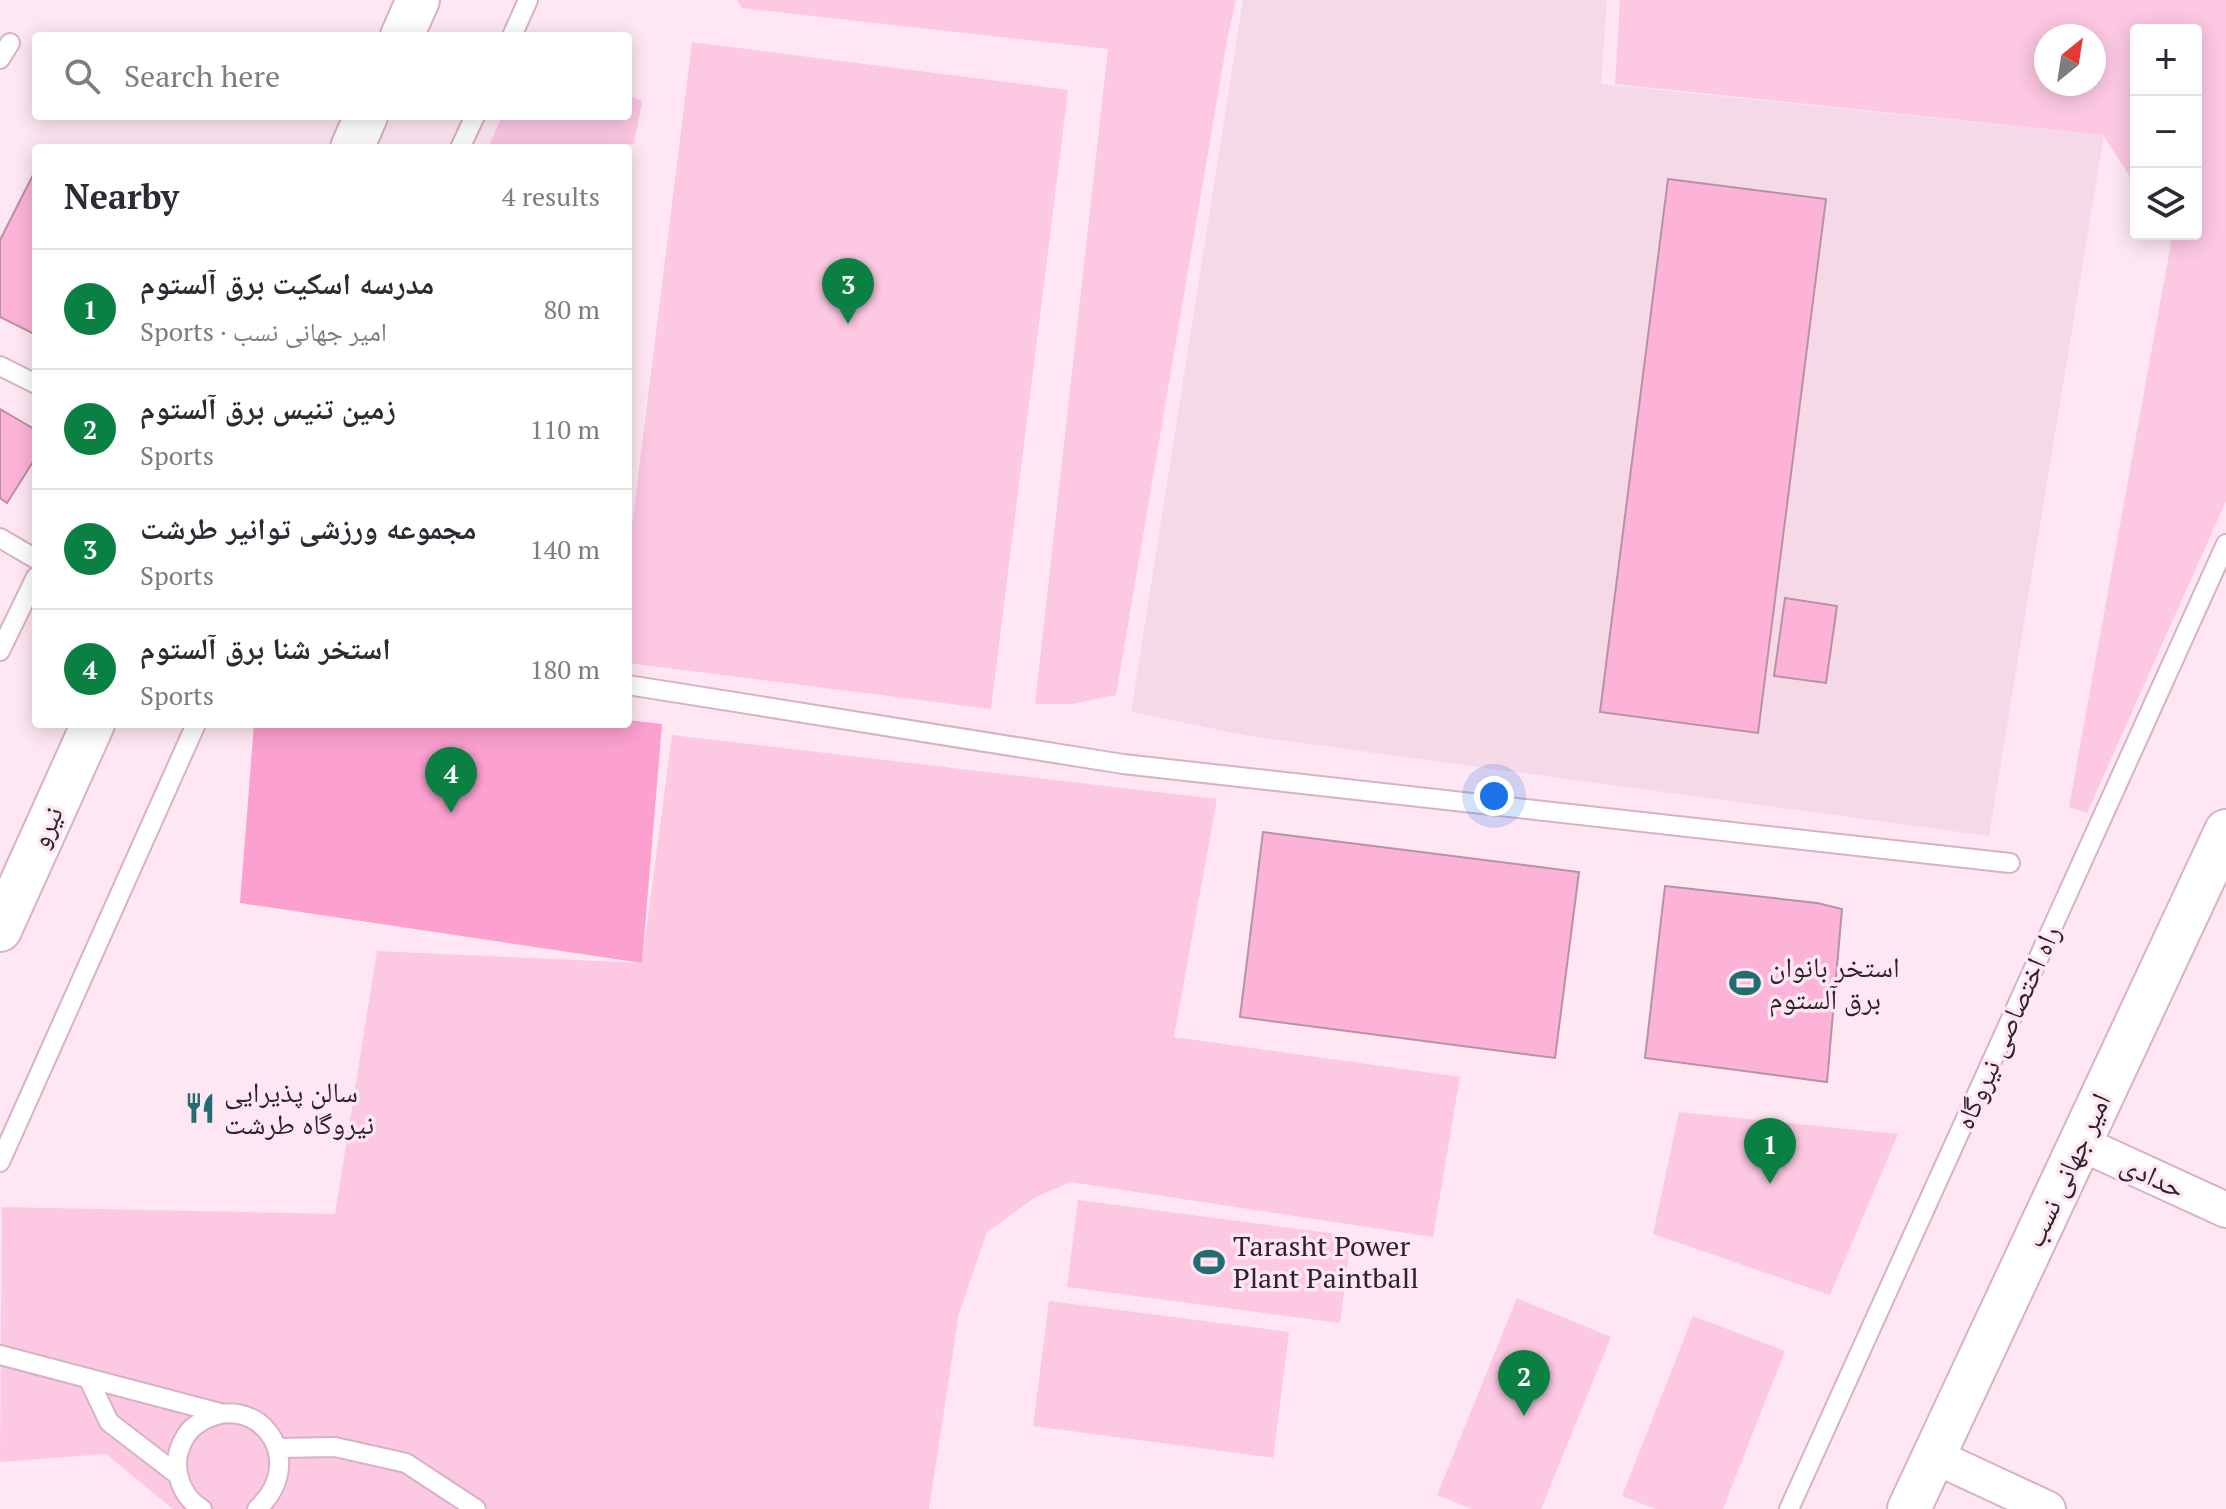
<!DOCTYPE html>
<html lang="en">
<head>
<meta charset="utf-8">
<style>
	:root { --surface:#fff; --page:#f2f2f3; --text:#2b2b33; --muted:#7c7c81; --line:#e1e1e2; --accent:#0b8043 }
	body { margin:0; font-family:"PT Serif","Noto Naskh Arabic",serif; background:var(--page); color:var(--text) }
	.controls { position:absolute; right:24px; top:24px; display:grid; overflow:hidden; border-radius:8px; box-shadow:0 4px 20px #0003 }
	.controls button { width:72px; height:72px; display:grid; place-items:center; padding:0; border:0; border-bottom:2px solid var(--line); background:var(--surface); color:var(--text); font:40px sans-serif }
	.compass { position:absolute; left:2034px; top:24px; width:72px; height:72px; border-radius:50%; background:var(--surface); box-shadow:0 4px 20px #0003; rotate:30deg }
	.you { position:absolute; left:1494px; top:796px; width:28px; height:28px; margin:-20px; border:6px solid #fff; border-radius:50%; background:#1a73e8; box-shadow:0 0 0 12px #1a73e833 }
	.badge { display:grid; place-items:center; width:52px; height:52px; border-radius:50%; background:var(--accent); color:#fff; font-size:26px; font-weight:700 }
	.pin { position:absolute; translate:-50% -66px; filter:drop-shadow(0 2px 4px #0008) }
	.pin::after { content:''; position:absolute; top:42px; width:28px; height:24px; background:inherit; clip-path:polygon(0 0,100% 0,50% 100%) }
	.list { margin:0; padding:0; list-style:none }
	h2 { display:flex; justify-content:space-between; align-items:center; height:104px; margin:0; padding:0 32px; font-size:34px }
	h2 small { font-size:26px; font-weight:400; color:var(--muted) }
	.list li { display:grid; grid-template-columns:52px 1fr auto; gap:24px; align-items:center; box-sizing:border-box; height:120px; padding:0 32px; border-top:2px solid var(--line) }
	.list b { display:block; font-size:30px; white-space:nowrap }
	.list p { margin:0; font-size:26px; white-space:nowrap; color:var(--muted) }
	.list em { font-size:26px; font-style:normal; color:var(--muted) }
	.icon { flex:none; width:44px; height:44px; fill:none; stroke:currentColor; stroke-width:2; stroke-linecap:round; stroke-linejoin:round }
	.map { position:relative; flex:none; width:2226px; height:1509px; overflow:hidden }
	.search { position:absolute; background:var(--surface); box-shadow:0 4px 20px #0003; left:32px; top:32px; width:600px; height:88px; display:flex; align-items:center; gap:20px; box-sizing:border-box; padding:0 28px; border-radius:8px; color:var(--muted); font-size:30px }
	.panel { position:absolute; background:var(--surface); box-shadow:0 4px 20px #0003; left:32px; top:144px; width:600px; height:584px; border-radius:8px }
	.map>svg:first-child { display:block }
	.built { fill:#f6d9e7 }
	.green { fill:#fdc8e2; fill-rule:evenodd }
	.water { fill:#fba0cf }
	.building { fill:#fdb3d8; stroke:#b692a3; stroke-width:2 }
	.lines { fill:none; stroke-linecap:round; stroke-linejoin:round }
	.service-casing { stroke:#d7b2c3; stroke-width:22 }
	.minor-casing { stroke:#d7b2c3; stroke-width:38 }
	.tertiary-casing { stroke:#d7b2c3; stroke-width:46 }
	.service { stroke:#fff; stroke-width:18 }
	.minor { stroke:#fff; stroke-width:34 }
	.tertiary { stroke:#fff; stroke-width:42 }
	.labels { text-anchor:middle; stroke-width:7; stroke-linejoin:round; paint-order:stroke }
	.street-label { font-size:28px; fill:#302229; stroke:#fee7f2 }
	.poi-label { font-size:28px; fill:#302229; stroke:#fee7f2; text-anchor:start }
</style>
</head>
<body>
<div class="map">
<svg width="2226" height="1509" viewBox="0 0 2226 1509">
	<rect width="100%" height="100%" fill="#fee7f2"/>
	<!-- built -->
	<path class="built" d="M1243,0h364l-6,84 503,51 -115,701 -740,-100 -118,-24z"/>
	<!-- green -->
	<path class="green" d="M737,0h499l-8,35 -112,660 -45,9h-36l73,-655 -366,-41z
		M1620,0h606v501l-139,312 -18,-6 102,-564 -5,-9h30v-204h-60v156l-33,-51 -488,-51zM2046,36h48v48h-48z
		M692,42l376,48 -77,619 -363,-46v-104z
		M628,95l14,6 -8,43h-63l-2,4h-81l14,-32h126z
		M672,735l545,64 -43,238 286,40 -27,160 -363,-55 -36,16 -47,34 -28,81 -30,196h-756l-67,-55 -106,8 2,-255 333,7 42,-263 265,12z
		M1679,1112l219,22 -68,161 -177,-61z
		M1078,1200l273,36 -11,87 -273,-36z
		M1517,1298l94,39 -70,172h-69l-35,-14z
		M1049,1301l240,31 -16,126 -240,-32z
		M1693,1316l92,35 -62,158h-67l-34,-13z"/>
	<!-- water -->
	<path class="water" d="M628,720l34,4 -20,239 -402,-60 14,-179h374z"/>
	<!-- building -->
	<path class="building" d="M36,169v166l-36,-18v-77z
		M1668,179l158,20 -68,534 -158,-21z
		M0,409l36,21v27l-29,46 -7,-5z
		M1785,598l52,8 -11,77 -52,-7z
		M1263,832l316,40 -24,186 -315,-41z
		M1665,886l152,17 25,6 -15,173 -182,-24z"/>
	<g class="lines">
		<defs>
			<path id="service" d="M512,36l16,-36
				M0,59l10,-16
				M460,148l15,-32
				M0,366l36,18
				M0,538l36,21
				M0,651l36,-74
				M628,685l495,79 887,99
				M0,1162l196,-438
				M0,1355l220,58
				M88,1378l21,44 69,53
				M278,1448l57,-1 71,16 70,46
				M202,1509c-17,-10 -25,-28 -25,-47 1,-14 8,-29 19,-37 56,-40 117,32 61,84
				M1789,1509l437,-965"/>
			<path id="minor" d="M2080,1143l146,67
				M1934,1456l114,53"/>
			<path id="tertiary" d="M402,36l16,-36
				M352,148l14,-32
				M0,930l93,-206
				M1909,1509l317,-678"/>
		</defs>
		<!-- service casing -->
		<use href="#service" class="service-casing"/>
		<!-- minor casing -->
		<use href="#minor" class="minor-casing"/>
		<!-- tertiary casing -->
		<use href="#tertiary" class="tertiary-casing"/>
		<!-- service -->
		<use href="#service" class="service"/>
		<!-- minor -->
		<use href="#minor" class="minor"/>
		<!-- tertiary -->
		<use href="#tertiary" class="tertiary"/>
	</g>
	<!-- icons -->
	<defs>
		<symbol id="stadium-bare" viewBox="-9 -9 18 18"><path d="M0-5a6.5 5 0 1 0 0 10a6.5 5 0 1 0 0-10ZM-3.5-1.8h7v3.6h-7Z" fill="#216d6f" stroke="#fee7f2" stroke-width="2.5" paint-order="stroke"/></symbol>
		<symbol id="restaurant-bare" viewBox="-9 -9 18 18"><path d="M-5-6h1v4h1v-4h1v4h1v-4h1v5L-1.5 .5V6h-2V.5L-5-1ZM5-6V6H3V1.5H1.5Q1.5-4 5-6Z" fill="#216d6f" stroke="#fee7f2" stroke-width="2.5" paint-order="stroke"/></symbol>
	</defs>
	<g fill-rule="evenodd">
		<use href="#stadium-bare" x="1723" y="961" width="44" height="44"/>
		<use href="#restaurant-bare" x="178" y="1086" width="44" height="44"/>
		<use href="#stadium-bare" x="1187" y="1240" width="44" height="44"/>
	</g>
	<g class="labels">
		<!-- street labels -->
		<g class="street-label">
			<text transform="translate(46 827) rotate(-66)" y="10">نیرو</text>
			<text transform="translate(2007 1027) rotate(-66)" y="10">راه اختصاصی نیروگاه</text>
			<text transform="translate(2067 1170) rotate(-65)" y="10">امیر جهانی نسب</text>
			<text transform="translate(2153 1176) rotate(25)" y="10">حدادی</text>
		</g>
		<!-- poi labels -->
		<g class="poi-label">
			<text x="1769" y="977">استخر بانوان<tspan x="1769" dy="32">برق آلستوم</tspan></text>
			<text x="224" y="1102">سالن پذیرایی<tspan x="224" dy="32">نیروگاه طرشت</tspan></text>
			<text x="1233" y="1256">Tarasht Power<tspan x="1233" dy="32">Plant Paintball</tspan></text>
		</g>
	</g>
</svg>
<div class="controls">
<button>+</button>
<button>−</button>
<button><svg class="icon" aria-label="layers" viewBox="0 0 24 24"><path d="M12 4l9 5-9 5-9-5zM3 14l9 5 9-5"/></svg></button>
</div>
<svg class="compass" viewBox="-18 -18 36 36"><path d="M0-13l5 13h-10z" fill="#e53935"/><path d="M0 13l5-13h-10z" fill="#7c7c81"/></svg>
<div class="you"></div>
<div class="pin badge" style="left:1770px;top:1184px">1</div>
<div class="pin badge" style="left:1524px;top:1416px">2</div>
<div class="pin badge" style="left:848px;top:324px">3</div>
<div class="pin badge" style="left:451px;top:813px">4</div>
<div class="search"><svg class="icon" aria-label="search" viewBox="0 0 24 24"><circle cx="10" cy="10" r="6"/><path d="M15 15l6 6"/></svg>Search here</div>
<section class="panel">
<h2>Nearby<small>4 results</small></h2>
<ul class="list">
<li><span class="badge">1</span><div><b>مدرسه اسکیت برق آلستوم</b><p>Sports · امیر جهانی نسب</p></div><em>80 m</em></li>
<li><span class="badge">2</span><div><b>زمین تنیس برق آلستوم</b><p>Sports</p></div><em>110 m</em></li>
<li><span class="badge">3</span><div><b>مجموعه ورزشی توانیر طرشت</b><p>Sports</p></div><em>140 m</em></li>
<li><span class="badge">4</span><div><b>استخر شنا برق آلستوم</b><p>Sports</p></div><em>180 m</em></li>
</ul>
</section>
</div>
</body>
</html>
